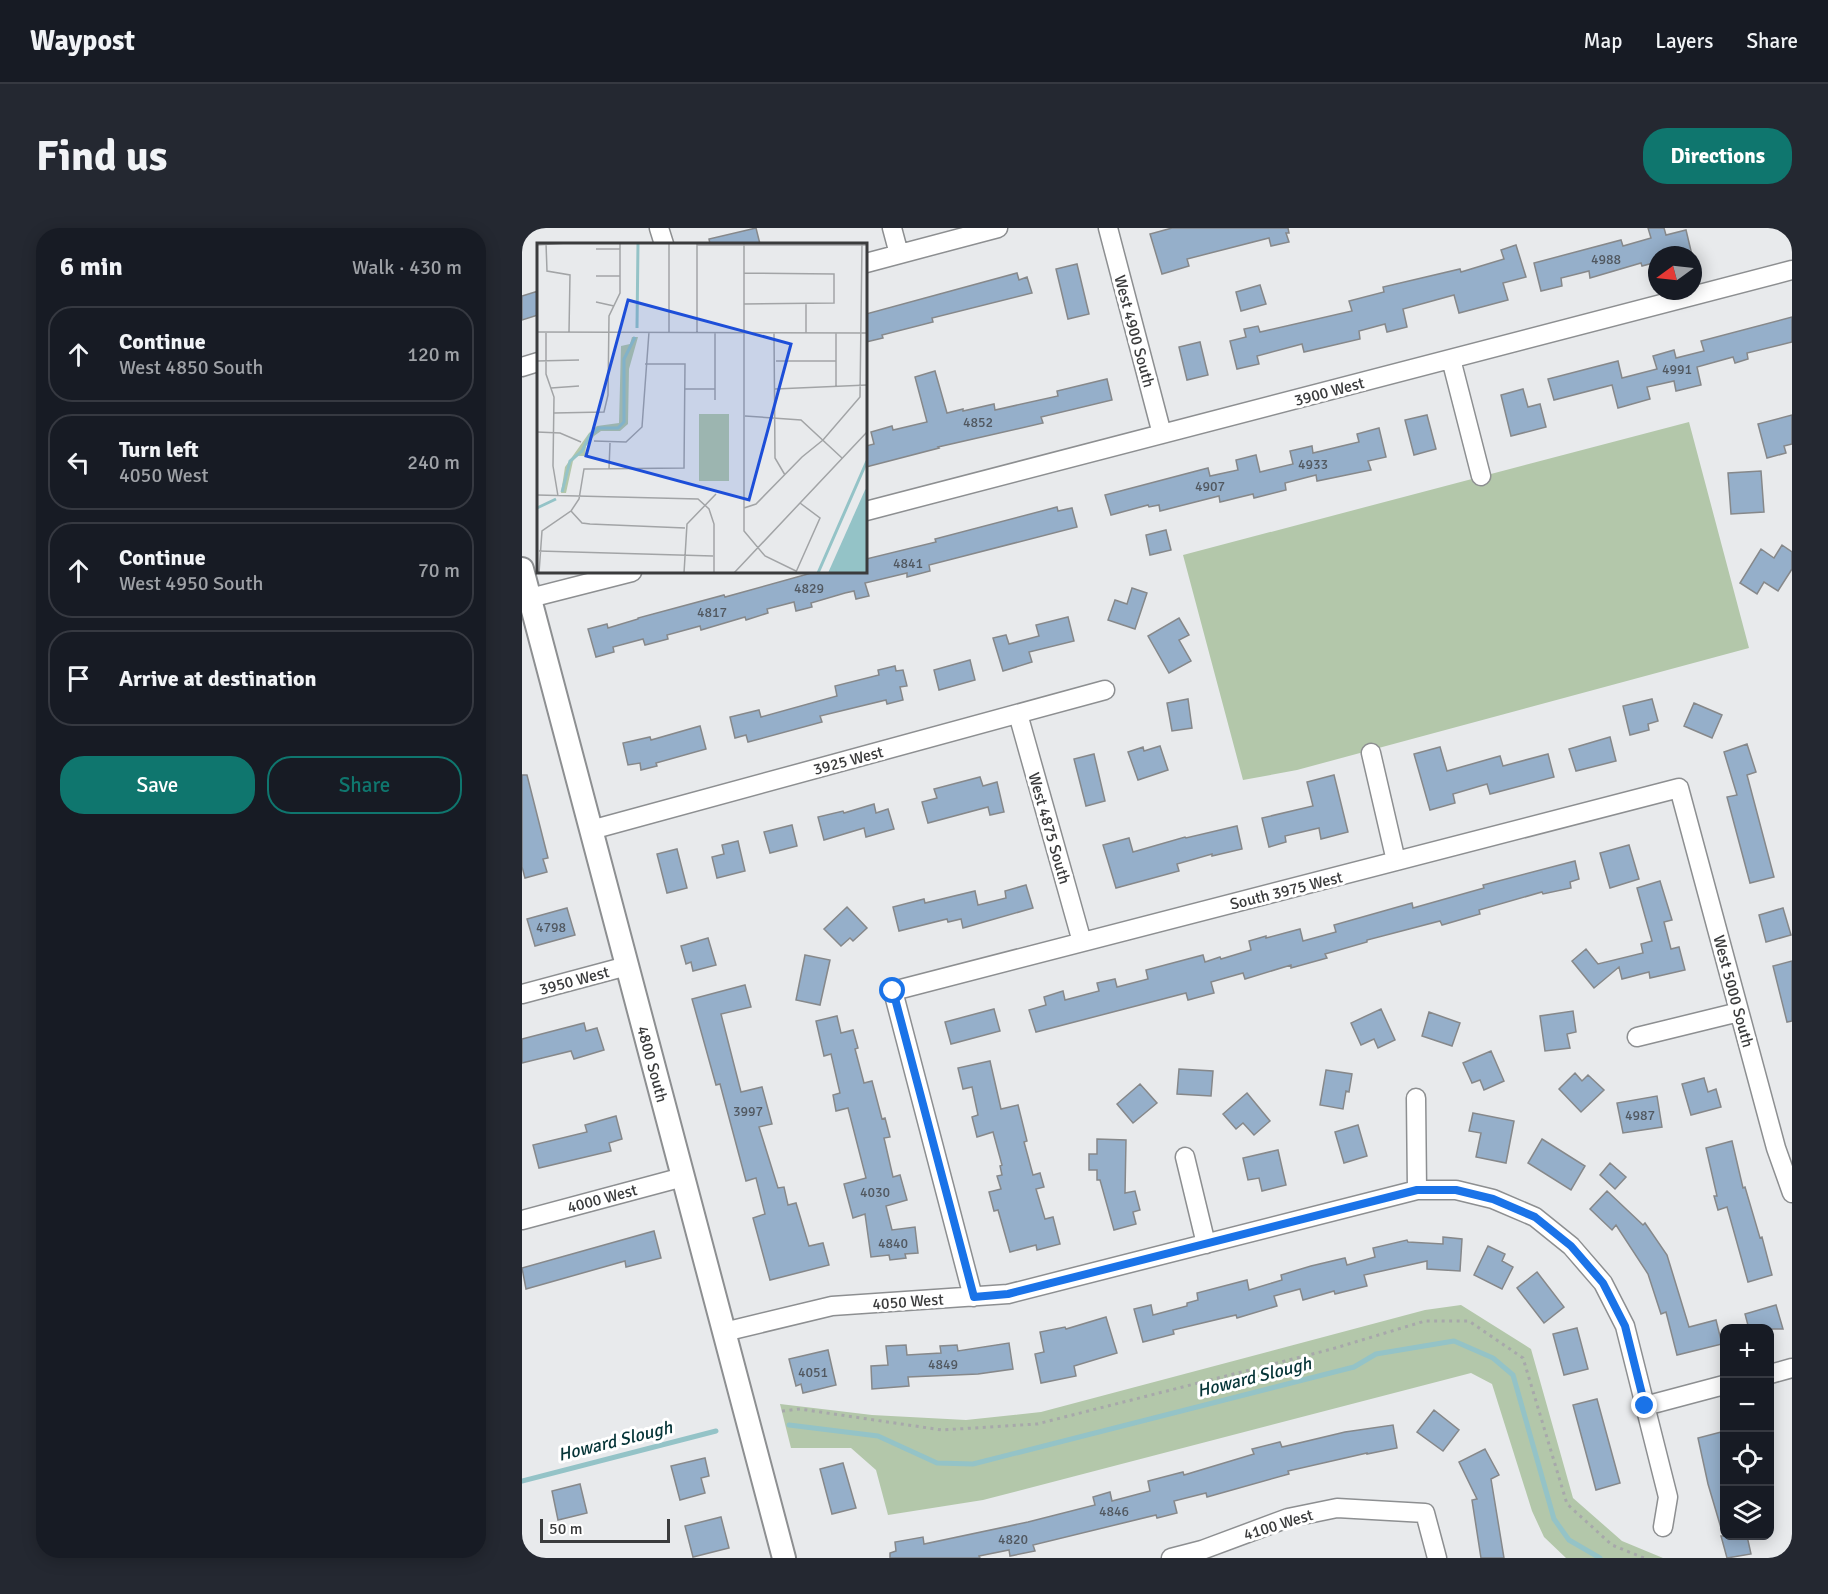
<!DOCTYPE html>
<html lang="en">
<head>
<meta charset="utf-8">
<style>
	:root { --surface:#171b24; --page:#242831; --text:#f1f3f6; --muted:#9ea1a6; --line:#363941; --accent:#0f766e }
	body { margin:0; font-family:Signika,sans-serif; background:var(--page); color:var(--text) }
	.controls { position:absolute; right:18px; bottom:18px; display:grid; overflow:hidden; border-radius:12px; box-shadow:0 3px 15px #0003 }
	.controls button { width:54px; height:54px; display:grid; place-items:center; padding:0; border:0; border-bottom:2px solid var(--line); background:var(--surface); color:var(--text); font:30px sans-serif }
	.compass { position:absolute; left:1126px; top:18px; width:54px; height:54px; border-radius:50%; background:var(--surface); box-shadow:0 3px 15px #0003; rotate:255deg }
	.scale { position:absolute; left:18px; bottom:15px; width:130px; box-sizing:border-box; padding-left:6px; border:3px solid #3a3b3c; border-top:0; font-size:16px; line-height:21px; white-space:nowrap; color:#3a3b3c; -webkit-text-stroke:4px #fff; paint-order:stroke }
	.stop { position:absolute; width:18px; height:18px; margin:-14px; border:4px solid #1a73e8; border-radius:50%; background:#fff }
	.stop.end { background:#1a73e8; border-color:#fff; box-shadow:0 2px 6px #0008 }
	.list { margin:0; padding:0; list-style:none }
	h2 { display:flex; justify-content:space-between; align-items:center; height:78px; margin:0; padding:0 24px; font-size:26px }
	h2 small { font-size:20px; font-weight:400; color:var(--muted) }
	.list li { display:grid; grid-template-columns:39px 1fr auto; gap:18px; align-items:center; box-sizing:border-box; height:96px; margin:0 12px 12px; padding:0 12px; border:2px solid var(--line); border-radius:24px }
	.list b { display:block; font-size:22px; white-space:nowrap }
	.list p { margin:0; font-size:20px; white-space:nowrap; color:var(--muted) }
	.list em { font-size:20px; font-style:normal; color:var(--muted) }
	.actions { display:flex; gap:12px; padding:18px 24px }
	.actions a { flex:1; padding:14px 0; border:2px solid var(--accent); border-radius:24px; text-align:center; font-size:21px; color:var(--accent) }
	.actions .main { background:var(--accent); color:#fff }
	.icon { flex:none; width:33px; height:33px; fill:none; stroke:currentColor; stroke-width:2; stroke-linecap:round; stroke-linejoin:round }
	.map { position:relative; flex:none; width:1270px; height:1330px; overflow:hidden; border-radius:24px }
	header { display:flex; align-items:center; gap:36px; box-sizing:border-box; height:84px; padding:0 30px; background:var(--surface); border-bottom:2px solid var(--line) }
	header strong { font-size:28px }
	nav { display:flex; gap:33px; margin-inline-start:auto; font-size:21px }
	.intro { display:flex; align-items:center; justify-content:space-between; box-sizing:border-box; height:144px; padding:0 36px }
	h1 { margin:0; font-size:42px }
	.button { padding:15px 27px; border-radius:24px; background:var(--accent); color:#fff; font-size:21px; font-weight:700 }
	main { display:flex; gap:36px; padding:0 36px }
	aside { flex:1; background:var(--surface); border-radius:24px; box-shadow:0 3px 15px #0003 }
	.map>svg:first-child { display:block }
	.green { fill:#b3c7aa }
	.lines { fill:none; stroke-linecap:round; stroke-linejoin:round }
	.stream { stroke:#94c3c7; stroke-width:5 }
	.building { fill:#95afca; stroke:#86888a; stroke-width:1.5 }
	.minor-casing { stroke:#8d8f91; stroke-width:21 }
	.tertiary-casing { stroke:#8d8f91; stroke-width:26 }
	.path { stroke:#a7a8aa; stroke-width:3; stroke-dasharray:3 4.5; stroke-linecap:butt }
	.minor { stroke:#fff; stroke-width:18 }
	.tertiary { stroke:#fff; stroke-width:22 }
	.route { stroke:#1a73e8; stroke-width:8 }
	.labels { text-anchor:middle; stroke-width:6; stroke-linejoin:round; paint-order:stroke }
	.number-label { font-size:14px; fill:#515860 }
	.street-label { font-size:16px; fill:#3a3b3c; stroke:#fff }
	.water-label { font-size:18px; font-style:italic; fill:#053437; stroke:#fff }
	.inset-river { fill:none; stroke:#94c3c7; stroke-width:3 }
	.inset-road { fill:none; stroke:#a2a4a6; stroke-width:1.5 }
	.view { fill:#1d4ed8; fill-opacity:0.15; stroke:#1d4ed8; stroke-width:3 }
	.inset-edge { fill:none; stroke:#3a3b3c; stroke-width:3 }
</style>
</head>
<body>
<header>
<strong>Waypost</strong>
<nav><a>Map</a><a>Layers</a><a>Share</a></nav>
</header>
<div class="intro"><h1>Find us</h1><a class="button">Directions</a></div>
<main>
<aside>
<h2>6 min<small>Walk · 430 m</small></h2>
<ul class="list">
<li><svg class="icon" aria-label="ahead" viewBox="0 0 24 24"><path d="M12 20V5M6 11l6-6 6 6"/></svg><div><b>Continue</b><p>West 4850 South</p></div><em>120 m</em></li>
<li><svg class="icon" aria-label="left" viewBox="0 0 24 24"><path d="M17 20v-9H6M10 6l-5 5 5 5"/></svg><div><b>Turn left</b><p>4050 West</p></div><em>240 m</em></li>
<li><svg class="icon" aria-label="ahead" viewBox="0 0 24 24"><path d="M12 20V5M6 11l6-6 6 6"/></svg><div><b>Continue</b><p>West 4950 South</p></div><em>70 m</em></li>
<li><svg class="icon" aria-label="arrive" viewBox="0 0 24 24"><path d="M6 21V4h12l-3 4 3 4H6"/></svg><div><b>Arrive at destination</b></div></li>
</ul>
<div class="actions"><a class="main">Save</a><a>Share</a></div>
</aside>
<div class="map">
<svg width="1270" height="1330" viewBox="0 0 1270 1330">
	<rect width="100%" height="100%" fill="#e8eaec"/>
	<!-- green -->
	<path class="green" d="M1167,194l60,226 -452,122 -54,10 -60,-225z
		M939,1077l70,44 42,149 49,43 41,17h-97l-22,-21 -12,-26 -40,-127 -21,-11 -488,127 -95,15 -12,-45 -25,-22h-60l-11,-44 92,11 94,5 75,-8 384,-102z"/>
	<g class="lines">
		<!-- stream -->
		<path class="stream" d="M267,1197l89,11 59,27 36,1 381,-97 22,-13 78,-13 39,17 20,17 41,144 15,21 31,18
			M0,1253l194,-50"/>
	</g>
	<!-- building -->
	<path class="building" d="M234,0l4,16h-50l-1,-5z
		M650,0h116l1,5h-3l3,9 -18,4 -2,-8 -82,21 2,7 -27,8 -12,-40z
		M1126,0h16l2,7 20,-5 6,25h-35v7l-15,4 -1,-3 -51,15 -1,-7 -28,7 1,8 -21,5 -7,-28 87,-23 2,6 28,-8z
		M994,17l10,32 -23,6 5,17 -49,13 -5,-18 -51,14 4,18 -20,5 -2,-8 -26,7 1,8 -56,13 -2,-8 -45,12 2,8 -22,5 -7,-28 16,-4 -2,-8 14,-3 2,6 92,-21 -3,-10 35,-9 -1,-5 77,-18 1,3 43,-13 -3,-9z
		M555,36l12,50 -21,5 -12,-50z
		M495,45l2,7 8,-3 5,16 -100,25 1,4 -51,13 1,3 -17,4v-28z
		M738,57l6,19 -25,7 -5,-19z
		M16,63v24l-16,5v-24z
		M1270,89v25l-45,11 1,6 -13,4 -2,-6 -36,10 4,18 -25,6 -2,-10 -27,6 3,12 -32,9 -6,-23 -58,15 -6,-21 70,-18 4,17 35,-9 -4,-13 21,-6 2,8 28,-7 -3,-10z
		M678,114l8,33 -21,5 -8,-33z
		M413,143l12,42 16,-4v2l31,-7 1,6 63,-14 -1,-5 50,-12 5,21 -71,17 2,6 -105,24 1,1 -73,19v-21l8,-2 -3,-12 21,-6 1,4 34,-8 -12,-45z
		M1001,161l5,18 12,-3 6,23 -35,9 -10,-41z
		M905,187l9,34 -22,6 -9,-35z
		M1270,187v29l-8,2 2,7 -19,5 -9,-34z
		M857,200l7,29 -18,4 3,9 -54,11 -1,-6 -31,8 1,7 -32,8 -1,-4 -33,8 -1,-6 -59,15 -1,-6 -10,2 -1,-2 -37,10 -6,-20 103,-27 2,8 28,-6 -2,-10 20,-5 4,17 33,-8 -3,-13 22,-5 1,7 29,-7 17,-4 -2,-8z
		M1239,243l3,41 -33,2 -3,-41z
		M535,279l1,4 14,-3 5,19 -148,38 1,6 -23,6v-4l-42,10 4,13 -13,3 -2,-8 -9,2 -34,10 1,4 -16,4 -2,-9 -27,7 1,4 -22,7 -1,-3 -44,13 -1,-4 -33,9 1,4 -23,6 -2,-6 -30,8 1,5 -18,5 -8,-28 19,-5 1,4 30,-9v-1l86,-23 1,2 90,-25h51v-13l70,-17 -1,-3z
		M644,302l5,20 -21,5 -4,-20z
		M1260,317l10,7v17l-14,22 -14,-9 -7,12 -17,-11 21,-34 13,9z
		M610,360l15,5 -12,36 -27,-9 7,-20 12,4z
		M546,389l6,24 -45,11 3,10 -29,9 -10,-33 13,-3 3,9 30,-8 -3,-11z
		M657,390l10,17 -10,5 12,21 -22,12 -21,-37z
		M448,432l5,20 -36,10 -5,-20z
		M373,438l1,5 7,-1 4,16 -7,1 3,13 -16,4 -1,-4 -66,16 2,6 -74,20 -2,-7 -11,3 -5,-21 29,-7 2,7 76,-21 -2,-10 44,-11 -1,-5z
		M666,471l4,29 -20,3 -5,-28z
		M1130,471l6,22 -10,3 1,6 -19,5 -7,-29z
		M1172,475l28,12 -10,23 -28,-12z
		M178,498l6,23 -50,14 1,3 -16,4 -1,-7 -12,2 -5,-22 27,-6 1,3z
		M1088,509l6,24 -40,10 -7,-22z
		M1225,516l9,28 -9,3 27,102 -24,6 -23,-86 10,-2 -13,-43z
		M638,518l8,24 -30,10 -10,-28 15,-5 1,4z
		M918,519l7,24 53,-15 3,10 45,-12 6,23 -64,17 -3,-10 -34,10 2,9 -25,7 -16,-56z
		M572,526l11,47 -19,5 -12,-47z
		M0,547h5l21,83 -5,1 4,13 -22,6 -3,-11z
		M812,547l14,57 -27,7 -2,-11 -34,8 1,6 -17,5 -7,-29 51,-12 -6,-24z
		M458,549l3,9 14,-4 7,30 -14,3 -2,-8 -60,16 -6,-21 15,-4 -3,-9z
		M352,576l2,9 12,-4 6,20 -28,8 -2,-9 -40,12 -6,-23 25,-6 1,2z
		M270,597l5,21 -27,7 -6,-21z
		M715,598l5,23 -30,7v-2l-35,10 2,7 -63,17 -13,-43 26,-7 4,14 52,-15 1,1z
		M216,613l7,30 -28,7 -5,-21 12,-3 -2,-9z
		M1107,617l10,34 -29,9 -10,-35z
		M155,621l10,39 -20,5 -10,-39z
		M1053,633l4,18 -9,3 1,6 -28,6 -1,-2 -63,18 1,4 -38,11 -2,-4 -73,19v2l-42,12 2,4 -36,10v-3l-46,14 -2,-6 -32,9 3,11 -26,7 -2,-7 -150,39 -7,-22 17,-5 -2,-8 19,-6 2,9 34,-9 -2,-8 18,-4 2,8 31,-8 -2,-9 57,-15 2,7 15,-5 1,2 30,-9 -2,-9 17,-5v2l34,-9 3,12 33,-9 -2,-7 78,-22 1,5 71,-20 -1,-3z
		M1138,653l12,39 -8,2 7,27 8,-2 6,23 -35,8 -1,-6 -27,7 -3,-12 -25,21 -22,-27 14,-12 12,15 45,-11 -2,-9 11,-3 -15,-53z
		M504,657l7,23 -70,20 -2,-9 -13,3 -1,-3 -48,12 -6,-24 31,-8 1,4 50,-12 3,14 28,-7 -1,-7z
		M325,679l20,21 -14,13 -3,-3 -9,8 -17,-17z
		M45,680l8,27 -40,11 -8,-27z
		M1261,680l8,27 -25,7 -7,-27z
		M186,710l8,27 -23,6 -2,-9 -5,2 -5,-18z
		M283,727l25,5 -10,45 -24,-5z
		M1270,733v60l-5,1 -14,-56z
		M223,757l6,22 -30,7 20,78 21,-5 10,37 -13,3 19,61 6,-1 4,18 8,-2 13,43 14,-3 6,22 -59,15 -17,-62 12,-4 -9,-36 -10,3 -26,-97 -4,1 -24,-86z
		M472,781l6,22 -49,13 -6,-22z
		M859,781l14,31 -17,8 -4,-9 -13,6 -10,-22z
		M1051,783l3,21 -9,2 3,14 -25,3 -5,-35z
		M907,784l31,11 -8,23 -30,-10z
		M315,788l4,17 12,-3 5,18 -3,1 9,34 8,-2 10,38 3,-1 5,19 -6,1 9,39 7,-2 7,25 -21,6 6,24 23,-3 3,26 -13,1 1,4 -16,2 -1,-5 -18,2 -6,-43 -12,4 -9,-34 22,-6 -18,-70 -12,3 -3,-16 7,-2 -9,-39 -7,2 -8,-35z
		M62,795l2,8 11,-3 7,22 -30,9 -3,-8 -49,12v-24z
		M969,823l13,30 -20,9 -4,-10 -8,3 -9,-20z
		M468,833l11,48 17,-4 9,36 -3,1 9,33 7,-2 4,14 -8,2 9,30 8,-2 7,27 -23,6 -1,-5 -26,7 -12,-42 -4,1 -5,-19 12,-3 -4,-13 5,-1 -2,-9 2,-1 -9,-33 -16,5 -5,-20 6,-2 -6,-28 -9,2 -5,-21z
		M657,841l34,2 -2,25 -34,-2z
		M804,842l26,4 -3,18 -3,-1 -3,18 -23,-4z
		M1053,845l7,8 6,-6 16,15 -23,22 -22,-23z
		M1182,850l4,14 8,-3 5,18 -30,8 -9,-31z
		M618,856l17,19 -24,20 -16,-19z
		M725,865l23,28 -16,14 -11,-12 -7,6 -13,-15z
		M1135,868l5,31 -39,6 -6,-30z
		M951,885l41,8 -8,42 -30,-6 5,-24 -12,-2z
		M94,888l6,23 -13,4 2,8 -72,17 -6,-23 54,-13 -2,-7z
		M836,897l9,31 -23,7 -9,-31z
		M575,911l29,1 -1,53 10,-2 5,19 -7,2 3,12 -22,6 -14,-50h-3v-10h-8v-16h8z
		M1020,911l43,27 -14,24 -43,-27z
		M1210,913l11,47 2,-1 15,51 2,-1 10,38 -24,7 -21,-75 -9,3 -4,-14h3l-11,-48z
		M756,922l8,35 -24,6 -3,-13 -11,2 -5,-22z
		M1088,935l16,14 -11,12 -15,-14z
		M1085,963l36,34 2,-2 22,32 22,72 27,-7 6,24 -45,11 -11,-43 -5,2 -13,-40 -32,-49 -4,5 -22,-21z
		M132,1003l7,27 -35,9 -1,-6 -99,28 -4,-21z
		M921,1009l19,2 -2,32 -33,-2v-8l-63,14 3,11 -32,8 -1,-3 -31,9 -3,-11 -26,7 3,10 -40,12 -1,-3 -63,15 1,4 -31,8 -9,-33 17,-4 2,10 34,-9v-3l11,-3 -1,-7 50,-13 2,10 33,-10 -1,-5 30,-9 34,-8 2,7 28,-8 -2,-9 34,-8 1,2 35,2z
		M966,1018l17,8 -3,7 11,6 -11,22 -28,-14z
		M1015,1044l27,35 -20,16 -27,-35z
		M1254,1077l7,24h-34l-4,-15z
		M584,1089l11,36 -43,13 2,10 -35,7 -6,-29 9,-2 -4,-20 25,-5 1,2z
		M1055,1100l11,41 -24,6 -11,-41z
		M487,1115l4,26 -35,5 -70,3 1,9 -37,3 -1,-23 17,-1 -2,-19 20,-1 1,10 34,-2 -1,-7 17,-1 1,6z
		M306,1122l8,35 -33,8 -2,-9 -5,2 -7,-27z
		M1075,1171l23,84 -24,7 -23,-85z
		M912,1182l25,20 -16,21 -26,-19z
		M871,1197l4,23 -30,6v-1l-79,18 1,3 -82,23 -1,-4 -32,8 3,12 -20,5 -1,-3 -123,30 2,6 -25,5 -1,-6 -30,6 1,2h-90v-5l6,-2 -1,-9 28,-5 1,7 104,-22 67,-17 -2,-8 17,-5 2,9 38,-10 -2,-10 35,-9 1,3 70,-21 -2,-5 28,-7 2,5 63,-15z
		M1203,1203v96l-4,1 -13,-44 -10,-46z
		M963,1221l14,26 -8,4 13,79h-23l-9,-58 5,-1 -18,-37z
		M183,1230l4,18 -8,2 4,15 -25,7 -9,-34z
		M321,1235l13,45 -24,6 -12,-45z
		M58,1256l7,29 -29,7 -6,-29z
		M199,1289l8,31 -36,9 -8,-31z
		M1199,1308h26l4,18 -24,4z"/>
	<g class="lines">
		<defs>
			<path id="minor" d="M137,0l5,16
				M370,0l7,26
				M586,0l54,206
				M344,35l132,-35
				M929,131l30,117
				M0,139l16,-5
				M344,283l926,-241
				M0,372l110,-28
				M496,486l64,228
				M849,525l25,108
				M69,602l514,-140
				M0,766l105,-28
				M1115,809l102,-25
				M894,870l1,92
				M663,929l21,87
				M0,992l161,-43
				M451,1069l-80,-306 786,-203 97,360 16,45
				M202,1104l108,-26 176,-12 409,-104h39l37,9 42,18 36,29 32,37 22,43 43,171 -5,30
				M1248,1146l22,-6
				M1123,1178l79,-21
				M649,1330l31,-8 86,-32 49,-10 88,5 12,45"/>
			<path id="tertiary" d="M0,341l262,989"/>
		</defs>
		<!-- minor casing -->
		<use href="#minor" class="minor-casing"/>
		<!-- tertiary casing -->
		<use href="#tertiary" class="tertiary-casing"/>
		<!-- path -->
		<path class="path" d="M260,1183l18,-2 142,21 95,-6 295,-75 93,-28h44l54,37 44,146 45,41 32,13"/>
		<!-- minor -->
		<use href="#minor" class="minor"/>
		<!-- tertiary -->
		<use href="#tertiary" class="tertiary"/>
	</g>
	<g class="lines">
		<!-- route -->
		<path class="route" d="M371,763l81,306 34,-3 409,-104h39l37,9 42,18 36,29 32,37 22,43 20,80"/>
	</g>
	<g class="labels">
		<!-- number labels -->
		<g class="number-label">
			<text x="1084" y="36">4988</text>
			<text x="1155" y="146">4991</text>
			<text x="456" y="199">4852</text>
			<text x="791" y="241">4933</text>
			<text x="688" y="263">4907</text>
			<text x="386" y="340">4841</text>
			<text x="287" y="365">4829</text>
			<text x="190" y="389">4817</text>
			<text x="29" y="704">4798</text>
			<text x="226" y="888">3997</text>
			<text x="1118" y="892">4987</text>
			<text x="353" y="969">4030</text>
			<text x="371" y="1020">4840</text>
			<text x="421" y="1141">4849</text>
			<text x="291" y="1149">4051</text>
			<text x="592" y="1288">4846</text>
			<text x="491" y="1316">4820</text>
		</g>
		<!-- street labels -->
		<g class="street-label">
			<text transform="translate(613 103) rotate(75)" y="6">West 4900 South</text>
			<text transform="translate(807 163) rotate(-15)" y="6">3900 West</text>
			<text transform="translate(326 532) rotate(-15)" y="6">3925 West</text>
			<text transform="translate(528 600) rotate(74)" y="6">West 4875 South</text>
			<text transform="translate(764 662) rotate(-14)" y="6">South 3975 West</text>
			<text transform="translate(52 752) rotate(-15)" y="6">3950 West</text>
			<text transform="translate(1212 763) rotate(75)" y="6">West 5000 South</text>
			<text transform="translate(131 836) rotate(75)" y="6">4800 South</text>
			<text transform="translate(80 970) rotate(-15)" y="6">4000 West</text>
			<text transform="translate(386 1073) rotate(-4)" y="6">4050 West</text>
			<text transform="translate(756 1296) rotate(-17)" y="6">4100 West</text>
		</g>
		<!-- water labels -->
		<g class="water-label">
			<text transform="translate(732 1149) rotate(-14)" y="6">Howard Slough</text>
			<text transform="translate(93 1213) rotate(-14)" y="6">Howard Slough</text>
		</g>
	</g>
	<!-- overview -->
	<g transform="translate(15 15)">
		<rect width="330" height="330" fill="#e8eaec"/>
		<path d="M95,94h6l-9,32 -1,55 -8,7h-19l-7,5 -8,10 -1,10h-8l-4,5 -7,32h-5l4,-26 24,-34 8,-7 22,-3 2,-77 9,-2zM162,171h30v67h-30z" fill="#b3c7aa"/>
		<path d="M330,245v85h-39l37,-83z" fill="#94c3c7"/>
		<path class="inset-river" d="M100,85l1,-85M25,249l8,-31 12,-10 8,-16 9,-7h19l6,-6v-63l11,-22M0,265l19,-9M281,330l49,-112"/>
		<path class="inset-road" d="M9,0l1,28 23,4 -1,57M207,0v288l21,25 31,15M0,2l30,-2M160,2h170M59,6h24M59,33h24M59,59l18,4M207,61l90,-1v-29l-90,-1M0,89l330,1M9,89v42l8,23 -1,69 5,30M132,89v-89M160,90v-90M178,90v67M237,90l1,125 10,17M269,90v-30M299,90v54M0,118l42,-1M239,118h60M14,145l28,-2M148,146h30M238,146l92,-4M17,170l50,-1 4,-17 1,-79 11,-23v-50M208,173l56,4 41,38M0,189l23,1 21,9M57,198l32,1 16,-15 7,-95M72,226l1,-26M0,252l161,4 11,10 5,15v49M207,265l12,-4 46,-47 21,-17 37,-43 2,-154M34,268l8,-12 5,-30 100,-1 1,-104h-40M2,308l174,5M259,329l24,-54 -20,-15M2,330l3,-42 29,-20 11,12 8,1 95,4M147,330l3,-49 29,-30M197,330l133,-141"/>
		<path class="view" d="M91,57l163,44 -42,156 -163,-44z"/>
		<rect width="330" height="330" class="inset-edge"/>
	</g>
</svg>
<div class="controls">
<button>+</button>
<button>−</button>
<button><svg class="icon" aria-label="locate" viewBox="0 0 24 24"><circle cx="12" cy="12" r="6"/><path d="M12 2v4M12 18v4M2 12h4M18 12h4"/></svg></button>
<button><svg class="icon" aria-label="layers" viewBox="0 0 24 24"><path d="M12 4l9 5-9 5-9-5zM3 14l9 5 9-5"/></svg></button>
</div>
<svg class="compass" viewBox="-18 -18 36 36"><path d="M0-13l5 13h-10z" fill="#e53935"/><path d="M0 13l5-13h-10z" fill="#9ea1a6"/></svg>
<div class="scale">50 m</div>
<div class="stop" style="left:371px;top:763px"></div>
<div class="stop end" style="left:1123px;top:1178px"></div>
</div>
</main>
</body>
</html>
